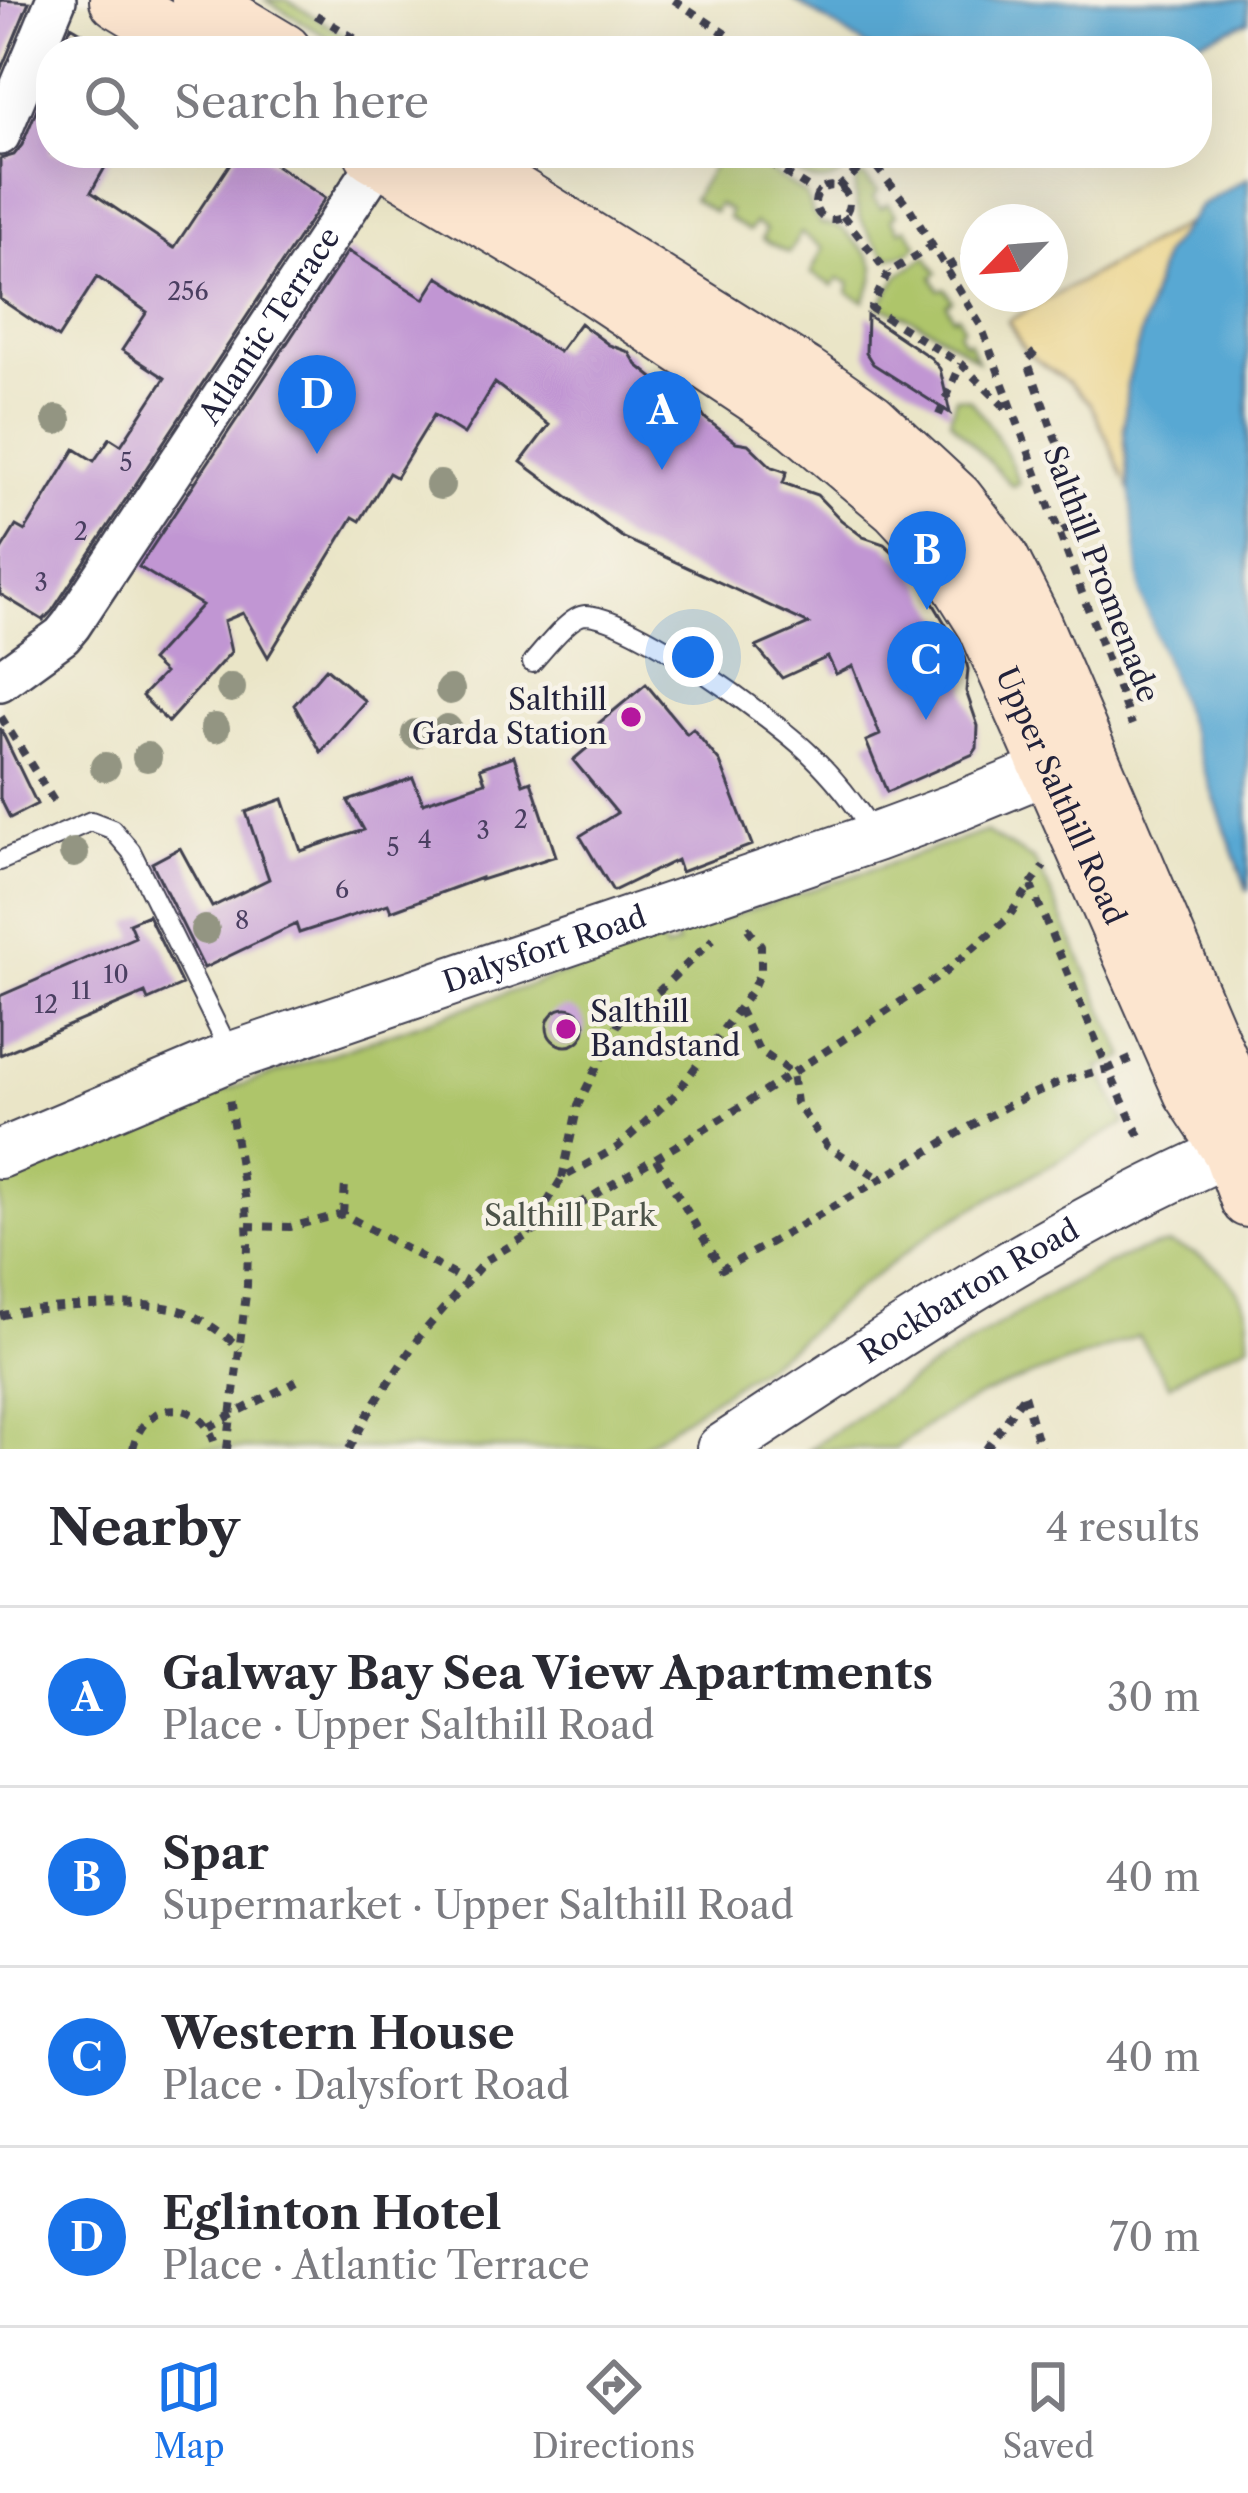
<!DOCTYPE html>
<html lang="en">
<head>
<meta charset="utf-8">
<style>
	:root { --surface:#fff; --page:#f7f7f7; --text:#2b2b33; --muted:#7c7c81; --line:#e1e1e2; --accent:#1a73e8 }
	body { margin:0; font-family:"Libre Caslon Text",serif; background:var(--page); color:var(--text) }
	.compass { position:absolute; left:960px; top:204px; width:108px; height:108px; border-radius:50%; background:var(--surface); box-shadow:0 12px 48px #0002; rotate:245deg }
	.you { position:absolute; left:693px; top:657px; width:42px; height:42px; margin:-30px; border:9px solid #fff; border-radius:50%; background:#1a73e8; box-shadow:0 0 0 18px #1a73e833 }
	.badge { display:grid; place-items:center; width:78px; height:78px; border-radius:50%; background:var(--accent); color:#fff; font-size:39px; font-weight:700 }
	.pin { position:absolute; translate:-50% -99px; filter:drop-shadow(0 3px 6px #0008) }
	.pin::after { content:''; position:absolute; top:63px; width:42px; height:36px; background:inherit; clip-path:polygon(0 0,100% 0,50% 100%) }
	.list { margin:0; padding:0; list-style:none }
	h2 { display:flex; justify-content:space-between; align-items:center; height:156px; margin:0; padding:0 48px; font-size:51px }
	h2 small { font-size:39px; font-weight:400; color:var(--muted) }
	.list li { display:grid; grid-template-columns:78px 1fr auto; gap:36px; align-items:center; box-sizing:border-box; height:180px; padding:0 48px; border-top:3px solid var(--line) }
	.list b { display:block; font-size:45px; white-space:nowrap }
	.list p { margin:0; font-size:39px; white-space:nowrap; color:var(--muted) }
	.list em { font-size:39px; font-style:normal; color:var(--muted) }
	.icon { flex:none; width:66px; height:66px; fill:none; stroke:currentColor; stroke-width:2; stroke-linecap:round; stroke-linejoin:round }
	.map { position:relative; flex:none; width:1248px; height:1449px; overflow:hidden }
	.search { position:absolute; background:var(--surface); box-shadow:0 12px 48px #0002; left:36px; right:36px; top:36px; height:132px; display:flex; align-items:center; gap:30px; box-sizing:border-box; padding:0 42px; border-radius:48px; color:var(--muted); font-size:45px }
	.sheet { height:876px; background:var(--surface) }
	nav { display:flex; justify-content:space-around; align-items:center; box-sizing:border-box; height:168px; border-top:3px solid var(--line); background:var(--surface); font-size:33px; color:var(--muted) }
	nav a { display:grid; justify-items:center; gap:6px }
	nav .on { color:var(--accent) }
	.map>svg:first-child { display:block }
	.green { fill:#aec56a; stroke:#687452; stroke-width:3 }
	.sand { fill:#eeda9e; stroke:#887e6c; stroke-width:3 }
	.water { fill:#59a8d3; stroke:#3e6587; stroke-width:3 }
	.pier { fill:#eae5c7 }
	.building { fill:#c196d3 }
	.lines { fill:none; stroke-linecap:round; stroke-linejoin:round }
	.service-casing { stroke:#403f50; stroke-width:22 }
	.minor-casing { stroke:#403f50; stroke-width:44 }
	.tertiary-casing { stroke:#403f50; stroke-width:52 }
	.secondary-casing { stroke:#403f50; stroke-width:58 }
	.path { stroke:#403f50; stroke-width:8; stroke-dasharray:9 9; stroke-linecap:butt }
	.service { stroke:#fff; stroke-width:18 }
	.minor { stroke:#fff; stroke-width:39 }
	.tertiary { stroke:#fff; stroke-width:48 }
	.secondary { stroke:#fce5cf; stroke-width:54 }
	.tree { fill:#939582 }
	.poi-dot { fill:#b5179e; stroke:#f7f3e8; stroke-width:4.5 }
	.labels { text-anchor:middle; stroke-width:9; stroke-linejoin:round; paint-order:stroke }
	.number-label { font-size:24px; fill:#4a3f61 }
	.street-label { font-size:30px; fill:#22223b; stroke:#f7f3e8 }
	.poi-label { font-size:30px; fill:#22223b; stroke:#f7f3e8; text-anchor:end }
	.park-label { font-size:30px; fill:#4c5349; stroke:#f7f3e8 }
</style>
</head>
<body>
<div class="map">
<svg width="1248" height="1449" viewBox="0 0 1248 1449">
	<rect width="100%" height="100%" fill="#f7f3e8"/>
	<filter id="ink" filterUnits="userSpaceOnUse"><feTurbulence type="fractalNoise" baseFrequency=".00833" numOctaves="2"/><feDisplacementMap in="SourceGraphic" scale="24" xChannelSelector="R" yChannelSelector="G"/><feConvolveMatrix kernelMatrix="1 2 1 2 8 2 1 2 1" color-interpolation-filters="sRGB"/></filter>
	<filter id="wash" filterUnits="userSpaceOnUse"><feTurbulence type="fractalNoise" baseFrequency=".004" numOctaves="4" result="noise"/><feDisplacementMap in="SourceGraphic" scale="48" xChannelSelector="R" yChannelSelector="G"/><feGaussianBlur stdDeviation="2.7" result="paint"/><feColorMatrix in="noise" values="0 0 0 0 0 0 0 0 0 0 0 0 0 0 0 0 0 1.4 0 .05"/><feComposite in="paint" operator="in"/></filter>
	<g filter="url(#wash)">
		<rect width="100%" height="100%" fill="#eae5c7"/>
		<!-- green -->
		<path class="green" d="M266,0h21l84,51h-21z
			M721,153h19l59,37 7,6 6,16 9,12 16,2 7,4 24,25 6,11 -1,15 -9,20 -16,-8 2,-10 -12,-4 -5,7 -22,-13 12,-25 -22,-15 -12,20 -27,-14 4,-9 -11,-7 -6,8 -21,-13 2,-7 -12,-7 -4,8 -21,-13z
			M770,153h71l10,12c-31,34 -50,8 -81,-12z
			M862,175l16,16 -5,7 8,10 7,-5 8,12 -5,4 9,12 6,-3 11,17 -8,8 -20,5c-21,-21 -38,-47 -33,-77z
			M926,256l11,17 -5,4 7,13 6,-2 7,12 -6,4 7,13 5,-2 5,12 -5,5 6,11 5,-2 8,19c-31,-23 -61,-42 -98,-54l20,-31z
			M956,397l13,2c22,25 39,53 50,84l-7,3 -62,-66z
			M985,832l49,28 14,27 77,170 -26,11 26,55 -187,105 -87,66 -59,52 -153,103h-639v-264l227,-95 434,-150 4,9 13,-5 -3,-9z
			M1168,1244c35,9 70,32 79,70 1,9 1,21 1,30l-51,23 -28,18 -31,-49 -155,58 -51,28 -37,27h-86c79,-53 158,-107 241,-154 39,-21 74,-44 118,-51z"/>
		<!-- sand -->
		<path class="sand" d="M1185,224l63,668 -108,-298 -10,-99 -19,-48 -21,-44 -22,-21 -42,-29 -18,-32z"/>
		<!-- water -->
		<path class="water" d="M794,0h454v21l-75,30h-299z
			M1248,178v714l-108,-298 -16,-162 3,-48 36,-129 37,-49z"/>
		<!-- pier -->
		<path class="pier" d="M1122,474l8,21 10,99 108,304 -6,-4 -108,-299z"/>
		<g id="blocks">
			<!-- building -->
			<path class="building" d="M0,0l29,2 -29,70z
				M71,26l43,25h-53z
				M51,75v78h62l-22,39 83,56 63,-95h21l67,45 -273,413 -9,9 -43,-26v-42l16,-26 9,5 50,-82 19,12 16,-23 11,7 44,-67 -43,-28 25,-38 -50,-35 -39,61 -58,-39v-140l14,-4 8,-10z
				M348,251l76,48 14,-22 121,75 21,-29 29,22 20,7 8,13 31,25 23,8 15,21 30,23 12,2 24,23 15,5 -4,11 34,12 24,25 22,17 21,7 30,27 51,86 3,12 -2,22 12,35 -1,22 -4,6 -86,38 -21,-51 14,-6 -27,-69 -17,8 -8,-17 -46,21 -26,-31 53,-23 -187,-87 -101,-75 28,-37 -54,-42 -31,51 -30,-19 -38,62 -7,-4 -29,48 -7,-4 -85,140 -25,-44 -19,8 7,31 -63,70 -26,-26 22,-23 -13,-12 51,-56 -63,-38z
				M867,315l64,43 9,11 10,44 -77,-49 -7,-11z
				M326,668l39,33 -44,51 -27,-47z
				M646,684l41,50 6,-5 27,33 32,83 -71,27 -4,-12 -64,31 -33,-55 37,-23 -44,-53 33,-28 -7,-9z
				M0,728l37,76 -27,14 -10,-20z
				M514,756l9,28 8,-3 25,75 -75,24v-2l-90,33 -3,-7 -89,29 -3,-9 -92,44 -52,-105 28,-15 32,59 57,-28 -23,-67 37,-13 18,52 63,-21 -16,-29 65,-23 10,25 62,-21 -5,-14z
				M148,915l34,70 -34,15 -3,-7 -145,62v-59l135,-59 -6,-14z
				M547 1027a19 19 0 1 1 38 0a19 19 0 1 1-38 0Z"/>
		</g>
	</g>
	<g filter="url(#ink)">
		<use href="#blocks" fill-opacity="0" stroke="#403f50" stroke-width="3"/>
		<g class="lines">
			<defs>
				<path id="service" d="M532,663c12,-13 37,-47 53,-48 47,0 190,105 225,139 25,24 45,50 64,79
					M0,861l91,-40 21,8 19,22 99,201"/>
				<g id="minor">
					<path d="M0,135l56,-135"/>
					<path id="s1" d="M0,681l62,-45 9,-11 313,-472"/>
				</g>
				<g id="tertiary">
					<path id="s2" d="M0,1154l232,-98 644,-219 78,-29 131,-54"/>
					<path id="s3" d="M721,1449c164,-108 328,-218 509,-298"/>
				</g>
				<g id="secondary">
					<path d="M117,0l85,51"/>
					<path d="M199,0l85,51"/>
					<path id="s4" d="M372,153l183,109 242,161 100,84 42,45 46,73 206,467 39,59 18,49"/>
					<path d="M452,153l356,223 63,44 85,79 44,57 31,61 196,459 2,71"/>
				</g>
			</defs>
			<!-- service casing -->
			<use href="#service" class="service-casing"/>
			<!-- minor casing -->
			<use href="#minor" class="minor-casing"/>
			<!-- tertiary casing -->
			<use href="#tertiary" class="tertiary-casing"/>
			<!-- secondary casing -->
			<use href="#secondary" class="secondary-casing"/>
			<!-- path -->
			<path class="path" d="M674,0l78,51
				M316,15l60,36
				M754,153l64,41
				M865,153l44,54 72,119 151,399
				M815 203a17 17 0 1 1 34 0a17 17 0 1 1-34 0Z
				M838,188l32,-29
				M843,216l45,57
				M1026,222l3,-1
				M934,245l-46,28 -17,35 90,56 50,49
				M947,267l31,-18
				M1035,352l-8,8 58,160 -25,12
				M939,415l22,-51
				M1,717l56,89
				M739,1009l20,41 33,23 4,30 31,43 54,33
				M1131,1059l-23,10 25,55 11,18
				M656,1159l66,110c69,-37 135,-76 202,-115 58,-35 117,-72 184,-85l-77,-183
				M562,1178l16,-73 42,-85 40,-30 53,-51
				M343,1214l2,-30
				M247,1226l43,1 53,-13 124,68
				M528,1234l34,-56 56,-31 57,-52 77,-105 9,-20v-25l-13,-16h-6
				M0,1316c35,-10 153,-18 185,-4 19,8 39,22 55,36
				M1024,1395l16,54
				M209,1427l88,-46
				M133,1449c10,-53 73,-53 83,0
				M227,1449l20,-163 1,-42 -2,-42 -17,-103
				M349,1449l22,-40 48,-72 66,-76 257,-155 201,-132 64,-55 37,-53
				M986,1449l38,-54"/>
			<!-- service -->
			<use href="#service" class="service"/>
			<!-- minor -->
			<use href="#minor" class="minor"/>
			<!-- tertiary -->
			<use href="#tertiary" class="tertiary"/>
			<!-- secondary -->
			<use href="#secondary" class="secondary"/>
		</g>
		<!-- trees -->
		<g class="tree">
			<circle cx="57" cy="420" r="15"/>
			<circle cx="440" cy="485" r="15"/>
			<circle cx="231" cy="688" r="15"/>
			<circle cx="450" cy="690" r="15"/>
			<circle cx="215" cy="728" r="15"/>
			<circle cx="447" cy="729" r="15"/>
			<circle cx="416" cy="734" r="15"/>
			<circle cx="147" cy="757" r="15"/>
			<circle cx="105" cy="767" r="15"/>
			<circle cx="74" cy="853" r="15"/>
			<circle cx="205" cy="930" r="15"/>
		</g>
	</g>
	<!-- markers -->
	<g class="poi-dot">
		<circle cx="631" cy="717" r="12"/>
		<circle cx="566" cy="1029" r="12"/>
	</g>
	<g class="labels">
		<!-- number labels -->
		<g class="number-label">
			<text x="188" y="300">256</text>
			<text x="126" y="471">5</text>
			<text x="81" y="540">2</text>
			<text x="41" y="591">3</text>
			<text x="521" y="828">2</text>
			<text x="483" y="839">3</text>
			<text x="425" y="848">4</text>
			<text x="393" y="856">5</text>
			<text x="342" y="898">6</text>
			<text x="242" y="929">8</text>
			<text x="116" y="983">10</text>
			<text x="81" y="999">11</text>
			<text x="46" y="1013">12</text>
		</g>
		<!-- street labels -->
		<g class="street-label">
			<text dy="10" stroke="none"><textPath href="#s1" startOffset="450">Atlantic Terrace</textPath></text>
			<text transform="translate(1101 574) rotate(69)" y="10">Salthill Promenade</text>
			<text dy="10" stroke="none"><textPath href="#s4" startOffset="969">Upper Salthill Road</textPath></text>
			<text dy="10" stroke="none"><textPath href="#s2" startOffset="582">Dalysfort Road</textPath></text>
			<text dy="10" stroke="none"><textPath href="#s3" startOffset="294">Rockbarton Road</textPath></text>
		</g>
		<!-- poi labels -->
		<g class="poi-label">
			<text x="607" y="710">Salthill<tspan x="607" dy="34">Garda Station</tspan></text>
			<text x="590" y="1022" text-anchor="start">Salthill<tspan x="590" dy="34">Bandstand</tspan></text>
		</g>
		<!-- park labels -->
		<g class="park-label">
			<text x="570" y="1226">Salthill Park</text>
		</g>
	</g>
</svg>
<svg class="compass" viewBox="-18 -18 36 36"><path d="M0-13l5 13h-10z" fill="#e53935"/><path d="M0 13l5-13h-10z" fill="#7c7c81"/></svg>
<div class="you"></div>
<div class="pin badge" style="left:662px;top:470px">A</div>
<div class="pin badge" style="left:927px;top:610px">B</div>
<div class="pin badge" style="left:926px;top:720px">C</div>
<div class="pin badge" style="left:317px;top:454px">D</div>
<div class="search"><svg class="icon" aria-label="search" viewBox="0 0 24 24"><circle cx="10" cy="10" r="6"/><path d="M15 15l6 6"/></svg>Search here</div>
</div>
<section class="sheet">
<h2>Nearby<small>4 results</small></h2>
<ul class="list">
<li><span class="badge">A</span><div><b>Galway Bay Sea View Apartments</b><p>Place · Upper Salthill Road</p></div><em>30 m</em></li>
<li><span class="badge">B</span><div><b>Spar</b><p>Supermarket · Upper Salthill Road</p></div><em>40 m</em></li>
<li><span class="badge">C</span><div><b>Western House</b><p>Place · Dalysfort Road</p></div><em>40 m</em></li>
<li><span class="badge">D</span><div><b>Eglinton Hotel</b><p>Place · Atlantic Terrace</p></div><em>70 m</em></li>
</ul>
</section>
<nav>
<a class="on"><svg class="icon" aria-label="map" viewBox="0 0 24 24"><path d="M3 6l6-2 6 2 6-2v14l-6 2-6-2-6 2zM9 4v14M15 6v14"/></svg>Map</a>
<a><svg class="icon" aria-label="directions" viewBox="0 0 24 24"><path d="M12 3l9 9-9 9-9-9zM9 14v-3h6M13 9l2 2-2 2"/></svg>Directions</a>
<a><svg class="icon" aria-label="saved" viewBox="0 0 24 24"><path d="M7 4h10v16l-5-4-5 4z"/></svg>Saved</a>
</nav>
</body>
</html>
